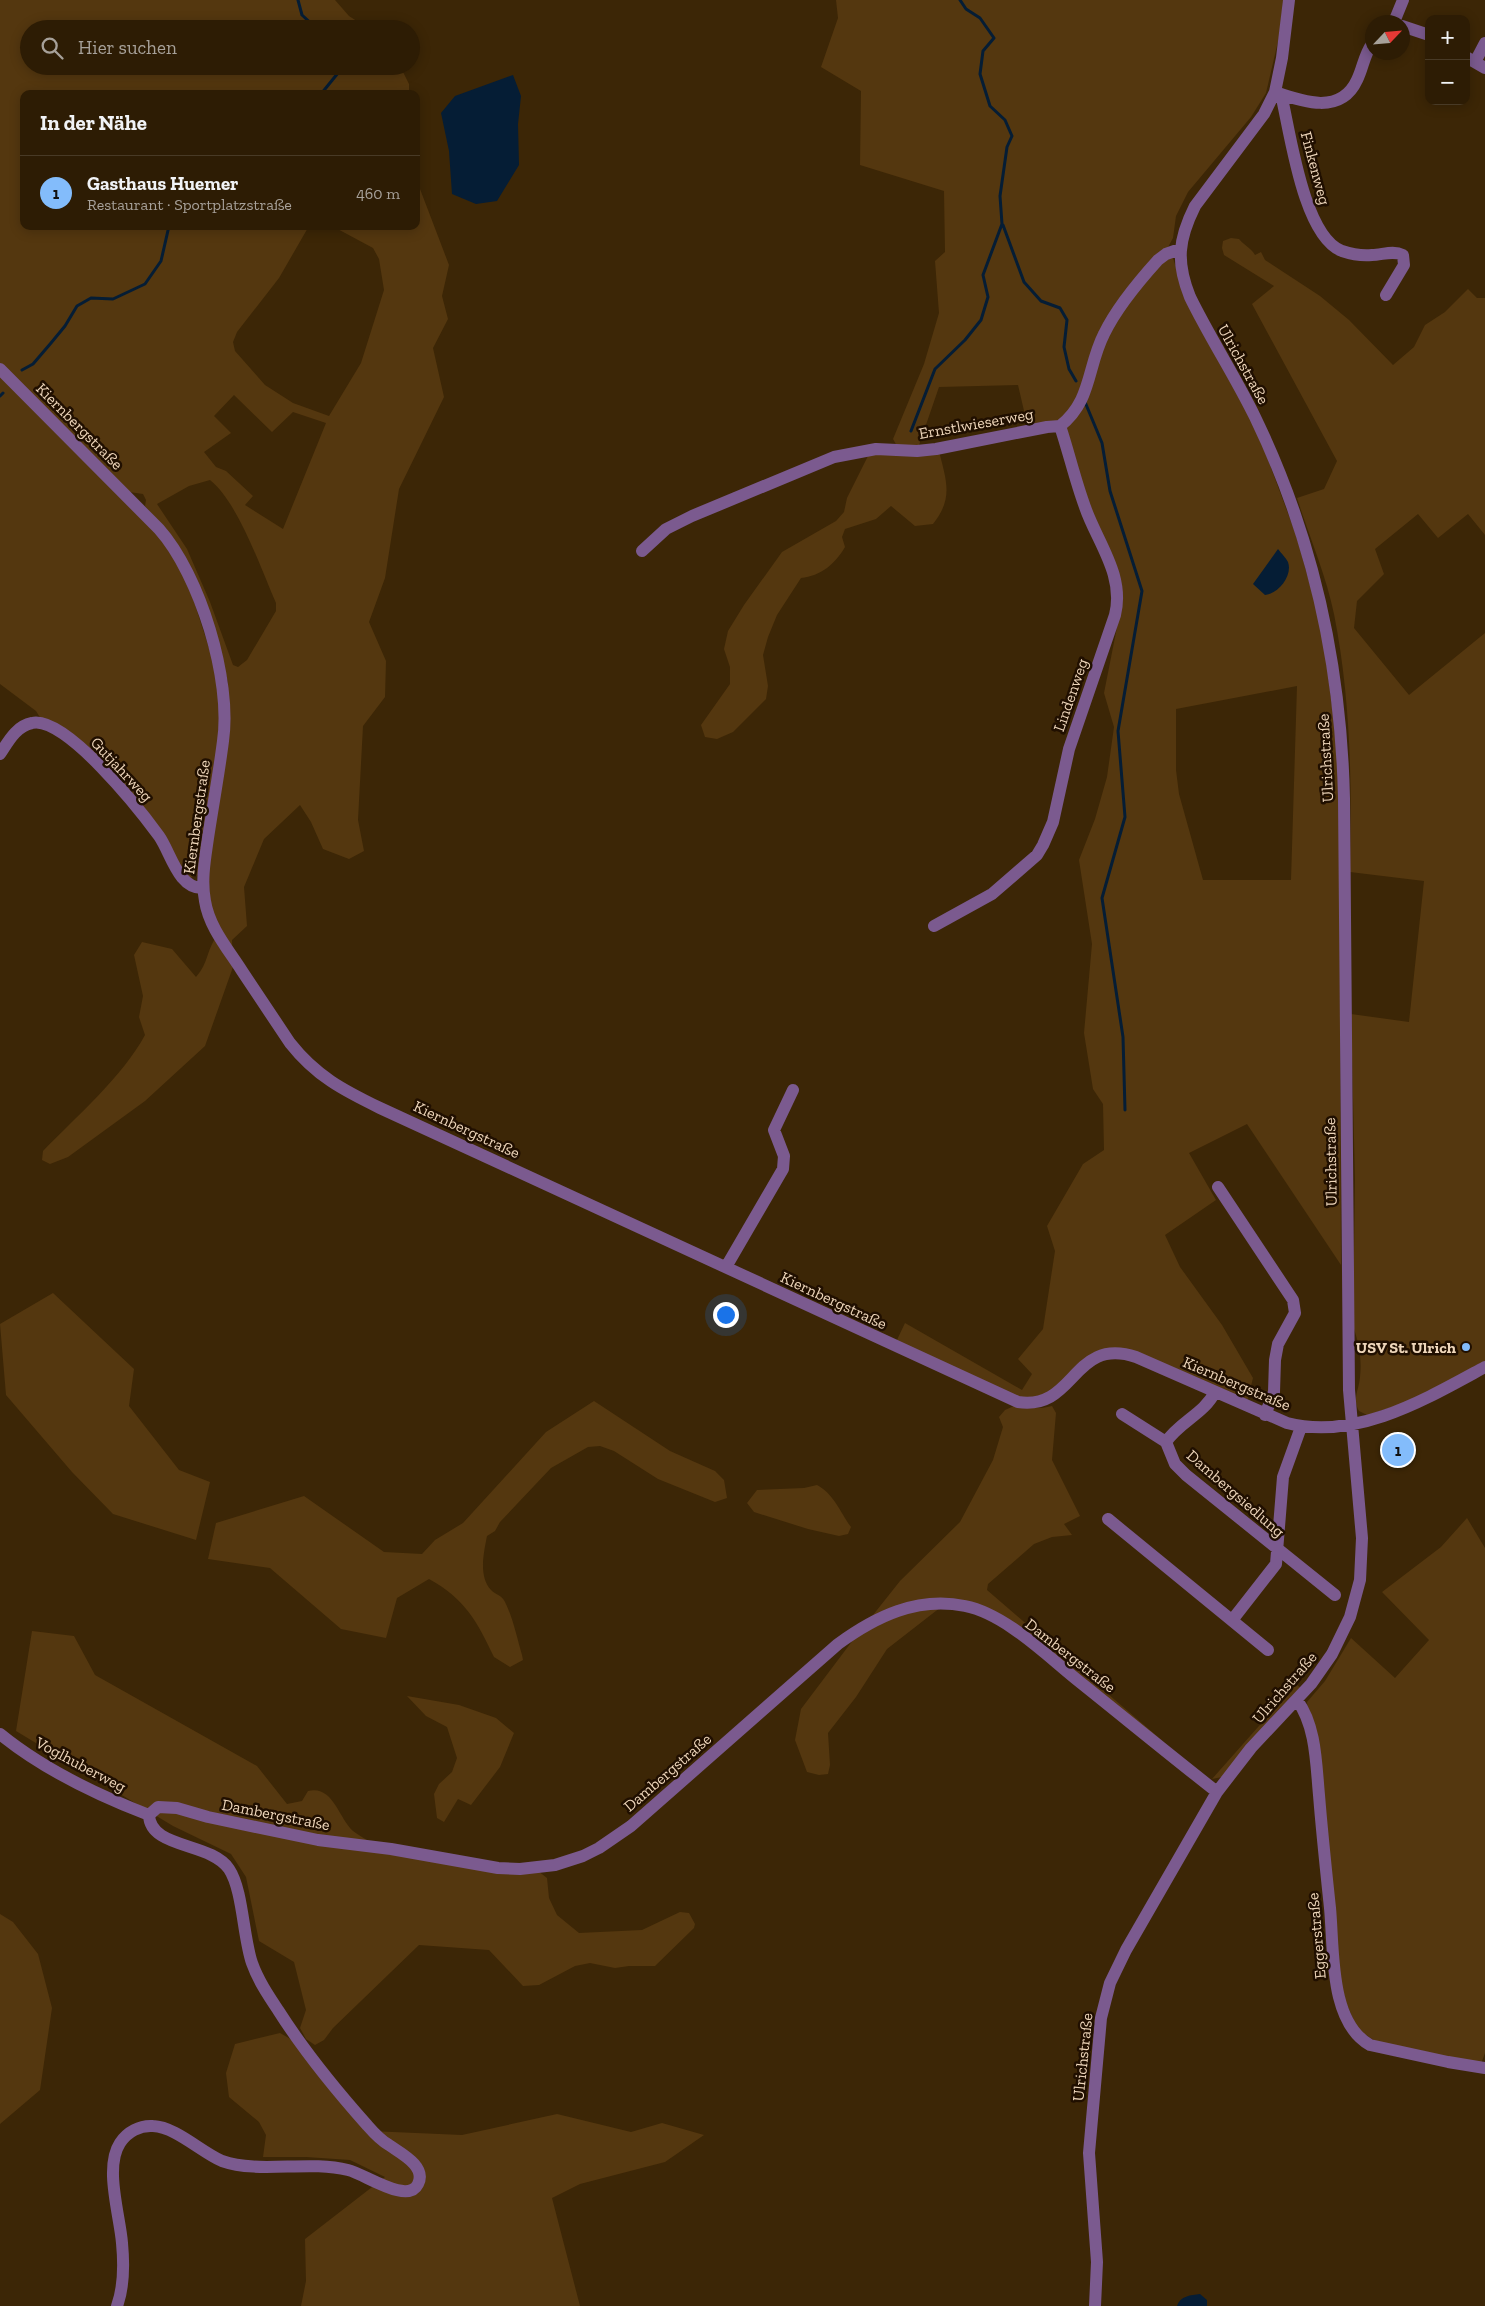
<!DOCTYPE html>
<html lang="de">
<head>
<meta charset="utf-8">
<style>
	:root { --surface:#2d1c04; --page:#392913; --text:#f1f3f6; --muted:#a7a19a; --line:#483a26; --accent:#83bcfb }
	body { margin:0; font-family:"Zilla Slab",serif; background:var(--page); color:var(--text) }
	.controls { position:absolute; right:15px; top:15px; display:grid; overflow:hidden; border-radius:10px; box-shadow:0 2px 12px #0003 }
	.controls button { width:45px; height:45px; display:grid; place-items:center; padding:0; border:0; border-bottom:1px solid var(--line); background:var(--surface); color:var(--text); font:25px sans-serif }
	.compass { position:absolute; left:1365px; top:15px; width:45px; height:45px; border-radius:50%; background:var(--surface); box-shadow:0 2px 12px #0003; rotate:64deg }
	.you { position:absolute; left:725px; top:1314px; width:18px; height:18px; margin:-12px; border:4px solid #fff; border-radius:50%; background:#1a73e8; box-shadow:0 0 0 8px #1a73e833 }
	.badge { display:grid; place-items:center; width:32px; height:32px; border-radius:50%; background:var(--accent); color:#111; font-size:16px; font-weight:700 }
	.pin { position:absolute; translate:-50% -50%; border:2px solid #fff; box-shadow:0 1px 5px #0006 }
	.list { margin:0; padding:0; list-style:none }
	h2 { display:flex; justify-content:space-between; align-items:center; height:65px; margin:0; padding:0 20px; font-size:21px }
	h2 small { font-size:16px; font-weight:400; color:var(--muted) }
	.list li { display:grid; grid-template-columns:32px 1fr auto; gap:15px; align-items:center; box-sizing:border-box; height:75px; padding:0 20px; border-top:1px solid var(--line) }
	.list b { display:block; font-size:19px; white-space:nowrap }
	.list p { margin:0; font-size:16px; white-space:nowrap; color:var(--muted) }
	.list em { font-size:16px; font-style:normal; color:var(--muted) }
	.icon { flex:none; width:28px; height:28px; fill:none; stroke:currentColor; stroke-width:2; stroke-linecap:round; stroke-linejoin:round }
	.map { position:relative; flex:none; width:1485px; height:2306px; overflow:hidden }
	.search { position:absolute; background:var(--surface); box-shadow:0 2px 12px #0003; left:20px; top:20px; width:400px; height:55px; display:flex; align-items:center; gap:12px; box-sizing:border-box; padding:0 18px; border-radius:28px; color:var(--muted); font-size:19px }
	.panel { position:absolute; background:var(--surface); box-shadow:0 2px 12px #0003; left:20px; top:90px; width:400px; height:140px; border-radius:10px }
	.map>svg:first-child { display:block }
	.green { fill:#54370f; fill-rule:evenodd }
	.water { fill:#051d35 }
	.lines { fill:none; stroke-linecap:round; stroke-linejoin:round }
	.stream { stroke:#051d35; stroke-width:3 }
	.minor { stroke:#7b5a8f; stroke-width:12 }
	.poi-dot { fill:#83bcfb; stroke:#200f00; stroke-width:2 }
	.labels { text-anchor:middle; stroke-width:5; stroke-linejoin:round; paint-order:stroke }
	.street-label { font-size:16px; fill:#eed6ba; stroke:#200f00 }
	.poi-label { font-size:16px; font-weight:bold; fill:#eed6ba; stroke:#200f00; text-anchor:end }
</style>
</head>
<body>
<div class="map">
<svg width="1485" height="2306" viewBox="0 0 1485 2306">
	<rect width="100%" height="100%" fill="#3c2606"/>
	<!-- green -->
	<path class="green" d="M0,0h335l14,16 20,13h-340v37h371l9,18v10h-385v132h285l-30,52 -42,54 -4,10 2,9 30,34 28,18 36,13 32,-53 23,-73 -5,-31 -6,-11 -41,-22h84v-59l4,22 29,76 -7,31 6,23 -15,29 11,49 -45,92 -14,89 -16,44 17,39 -1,36 -22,29 -5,94 6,31 -15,8 -26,-10 -12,-27 -11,-17 -36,34 -20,48 3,39 -15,14 1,27 -28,79 -60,55 -77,56 -18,7 -8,-4 1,-9c33,-34 80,-75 102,-116l-6,-18 4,-21 -9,-41 8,-13 30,7 24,28c13,-14 10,-28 23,-44l-9,-19 -3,-29 6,-55 16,-98 -1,-50 -13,-45 -31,-82 -8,-13 -31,-36 1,-6 -3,-6 -14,-2 -106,-104 -3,6 143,144 9,11 16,34 31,96 4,35 -3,23 -22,138 -8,3 -6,-5 -22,-37 -25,-31 -51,-57 -23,-18 -22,-11 -5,-8 -36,-27zM234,395l38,37 21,-20 33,11 -43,106 -38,-24 8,-9 -27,-25 -10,-4 -12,-15 27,-19 -17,-17zM210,480c28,22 51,89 66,123v8l-29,49 -9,7 -5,-2 -23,-63 -23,-53 -30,-45 32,-18z
		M836,0h447l-3,33 -14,60 -15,24 -63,75 -12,24 -3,22 -6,11 6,9 11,36 74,139 38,102 26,93 17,132 2,505 -94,-141 -58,29 27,47 -51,35 15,32 42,58 31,53 -6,24 -122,-53 -63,34 -22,15 -22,-1 -122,-55 9,-19 117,67 10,-16 -14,-15 25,-30 12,-78 -8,-25 36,-62 21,-14 -1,-46 -10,-15 -9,-56 8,-89 -13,-84 16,-41 12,-42 7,-50 -10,-34 15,-76 -21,-87 -34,-102h-36l-10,-43 -79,2 -21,61 -21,-2 -4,-7 31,-75 15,-51 -4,-52 10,-9 -1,-61 -84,-26 1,-74 -40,-24 17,-49zM1297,686l-6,194h-88l-24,-86 -3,-24v-61z
		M1231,238l8,1c6,7 12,9 16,16l6,-3 4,8 55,36 29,24 44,45 21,-18 11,-22 20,-13 23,-23 9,9h8v237l-17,-21 -30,24 -20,-24 -43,35 9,25 -27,27 -3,27 55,67 76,-62v728l-73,40 -45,14 -8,-4c-7,-12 0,-21 1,-34 2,-18 -1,-34 -7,-51l2,-146 -4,-166 58,8 15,-141 -74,-9c2,-87 1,-172 -16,-258 -8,-39 -25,-78 -37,-116l27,-9 13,-28 -85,-157 22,-18 -50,-31 -2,-7 1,-7z
		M939,451c7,29 15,47 -6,73l-18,2 -24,-20 -15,13 -31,10 -3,8 3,10c-10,17 -24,29 -44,31l-24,37 -9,22 -5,18 5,31 -2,13 -33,33 -16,7 -12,-2 -4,-12 29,-41v-17l-6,-18 4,-18 16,-26 38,-53 54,-31 8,-9 3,-14 21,-42 7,-2z
		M53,1293l81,76 -5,37 50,64 31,12 -14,58 -83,-26 -41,-42 -66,-77 -6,-71z
		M594,1401l76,50 45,20 9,9 3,18 -12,4 -57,-23 -44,-28 -14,-5 -12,1 -37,21 -51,54 -5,9 -8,5c-3,16 -9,40 4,54 5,5 11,5 14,12 8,16 12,36 17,53l1,5 -13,7 -16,-10c-17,-36 -29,-58 -65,-78l-32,19 -11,40 -45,-9 -71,-61 -62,-9 8,-36 88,-27 80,56 38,2 13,-14 28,-17 83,-91z
		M1014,1406l28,2 10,-2 4,7 -4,47 28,56 -16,8 8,11 -20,2 -18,7 -46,40 -1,6 178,153 -140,-109 -75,-34 -63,49 -31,48 -28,36 2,32 -2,9 -9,1 -12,-3 -12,-32 6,-31 49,-65 50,-63 60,-59 33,-62 10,-33 -4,-10 6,-7z
		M817,1485c17,9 23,27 34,42l-3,7 -9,2 -31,-7 -54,-17 -7,-9 10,-13 47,-2z
		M1467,1518l18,30v505l-4,11 -99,-19 -24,-15 -13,-30 -7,-30 -31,-268 18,-21 26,-43 44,40 34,-38 -47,-48 59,-45z
		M32,1631l42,5 21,39 162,91 30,38 15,-3 6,-10c25,-6 30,26 45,40 5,4 11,7 17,11l168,29 9,7 2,20 8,17 22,18 63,-3 38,-18 9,1 6,11 -1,4 -39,38h-26l-14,2 -25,-5 -15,3 -36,19 -16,1 -34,-36 -70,-5 -86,83 -9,12 -9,5 -9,-6 -6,-11 6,-18 -12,-48 -35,-21 -13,-64 -15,-23 -58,-28 -157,-95z
		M1296,1684l5,4 -79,89 -10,2z
		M407,1696l52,9 37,13 18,15 -14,34 -29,38 -13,-6 -14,23 -7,-4 -3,-24 5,-10 13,-12 5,-14 -10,-31 -21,-11z
		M0,1914l13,8 25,32 14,54 -12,82 -40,34z
		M280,2033l14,8 76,90 92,4 95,-21 74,18 31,-9 42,12 -39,27 -85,22 -28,14 28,108h-279l5,-25 -1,-42 80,-62 -35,-17 -44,-3h-43l3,-22 -7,-13 -30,-25 -3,-24 9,-29z"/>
	<!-- water -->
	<path class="water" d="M513,75l8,21 -3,28 1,41 -22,36 -21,3 -24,-10 -3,-43 -8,-38 14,-17z
		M1278,549c3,4 8,9 10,13 5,14 -10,32 -23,33l-12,-11z
		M1200,2294l7,6v6h-30c3,-10 14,-11 23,-12z"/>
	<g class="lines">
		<!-- stream -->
		<path class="stream" d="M298,0l4,15 15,14
			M321,94l17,-21 -1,-7
			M1003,225l21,57 17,19 19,7 7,12 -3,27 5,22 7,12
			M22,370l11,-6 18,-21 14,-17 12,-20 14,-8 22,1 32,-15 16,-23 8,-35
			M0,396l3,-3
			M1085,402l17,41 8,48 32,100 -24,140 7,86 -23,81 21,139 2,73
			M911,431l24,-62 30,-29 16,-20 7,-23 -5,-22 19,-51 -2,-28 7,-49 5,-11 -7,-16 -15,-14 -10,-32 3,-23 11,-13 -14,-20 -14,-9 -6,-9"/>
		<!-- minor -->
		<path class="minor" d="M1394,22l9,-22
			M1402,26l27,9
			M1466,57l19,11
			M1475,62l10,-19
			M1275,92c28,10 66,23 82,-12 6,-12 7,-25 15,-36
			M1281,94c9,37 22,142 61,157 9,3 20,5 30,4 10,0 21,-5 31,0l1,10 -18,30
			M0,369l159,160c41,46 73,151 64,212 -4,32 -10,64 -15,97 -3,21 -7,42 -3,63 4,26 23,48 37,70 16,24 32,48 48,72 26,33 53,47 90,65l638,294c58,9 54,-66 118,-45l151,66c69,18 139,-24 198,-56
			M642,551l24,-22 26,-13 142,-59 42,-8 41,2 19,-2 111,-22 13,-1c32,-25 27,-59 44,-92 12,-25 35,-53 54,-74l8,-6 14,-5
			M0,754c8,-12 16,-28 32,-31 33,-8 108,87 127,113 12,17 19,53 44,52
			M934,926l58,-32 45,-39 6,-10 10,-23 16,-73 46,-134c10,-40 -18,-73 -30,-108 -10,-27 -16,-54 -25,-81
			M1218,1187l75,113 2,13 -17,31 -3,16 -1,32 -9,23
			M726,1267l57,-98 1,-13 -10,-26 19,-40
			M1215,1392c-11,22 -36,30 -49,50l9,22 11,11 149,120
			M1122,1414l44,28
			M1108,1519l160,131
			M1233,1619l43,-55 7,-87 18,-50
			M1297,1700c19,26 19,63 22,95 3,38 7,75 11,113 4,41 -1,114 40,137l78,17 37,6
			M0,1734c44,36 97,61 149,81
			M117,2306c7,-19 7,-42 5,-63 -2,-27 -18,-76 -2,-100 7,-11 20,-18 33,-17 23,1 48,26 69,35 37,13 86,-1 126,9 17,4 60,35 70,14 9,-18 -18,-31 -29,-39 -9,-5 -15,-12 -22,-20 -32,-36 -63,-74 -89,-115 -10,-15 -20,-30 -26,-47 -9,-26 -9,-73 -23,-94 -18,-27 -79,-20 -80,-54l9,-8 19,1 31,9 110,23 73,9 107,19 22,1 35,-4 28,-9 16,-8 32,-22 207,-182c37,-27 79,-48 127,-38 41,8 83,51 116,77 45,36 90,73 136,109
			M1095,2306l2,-44 -8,-109 12,-135 9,-35 16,-33 91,-158 34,-44 60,-64 21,-30 18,-37 10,-37 2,-42 -13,-148 -5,-592c-3,-133 -31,-261 -89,-381 -20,-41 -45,-79 -65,-120 -14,-35 -12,-57 5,-91l69,-92 11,-22 7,-34 7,-58"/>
	</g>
	<!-- markers -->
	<circle class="poi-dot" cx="1466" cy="1347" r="5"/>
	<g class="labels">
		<!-- street labels -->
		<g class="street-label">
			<text transform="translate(1316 168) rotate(75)" y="6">Finkenweg</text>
			<text transform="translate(1244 364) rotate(61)" y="6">Ulrichstraße</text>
			<text transform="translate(976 423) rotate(-10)" y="6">Ernstlwieserweg</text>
			<text transform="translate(80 426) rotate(45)" y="6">Kiernbergstraße</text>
			<text transform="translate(1070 695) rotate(-71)" y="6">Lindenweg</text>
			<text transform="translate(1325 758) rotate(-93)" y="6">Ulrichstraße</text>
			<text transform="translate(122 769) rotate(47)" y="6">Gutjahrweg</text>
			<text transform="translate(196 817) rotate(-82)" y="6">Kiernbergstraße</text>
			<text transform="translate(467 1129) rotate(25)" y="6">Kiernbergstraße</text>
			<text transform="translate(1330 1162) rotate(-91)" y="6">Ulrichstraße</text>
			<text transform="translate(834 1300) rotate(25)" y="6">Kiernbergstraße</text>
			<text transform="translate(1237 1383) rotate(23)" y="6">Kiernbergstraße</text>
			<text transform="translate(1236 1493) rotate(41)" y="6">Dambergsiedlung</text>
			<text transform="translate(1071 1655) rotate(38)" y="6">Dambergstraße</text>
			<text transform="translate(1284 1687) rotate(-49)" y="6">Ulrichstraße</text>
			<text transform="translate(81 1764) rotate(28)" y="6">Voglhuberweg</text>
			<text transform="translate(667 1772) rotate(-41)" y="6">Dambergstraße</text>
			<text transform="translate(276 1814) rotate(11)" y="6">Dambergstraße</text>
			<text transform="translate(1316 1936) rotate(-95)" y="6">Eggerstraße</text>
			<text transform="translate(1082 2057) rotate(-84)" y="6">Ulrichstraße</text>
		</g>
		<!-- poi labels -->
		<g class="poi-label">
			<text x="1456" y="1353">USV St. Ulrich</text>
		</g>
	</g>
</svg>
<div class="controls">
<button>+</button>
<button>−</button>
</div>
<svg class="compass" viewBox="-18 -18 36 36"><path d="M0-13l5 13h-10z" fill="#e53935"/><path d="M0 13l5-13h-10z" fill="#a7a19a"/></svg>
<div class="you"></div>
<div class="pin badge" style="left:1398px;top:1450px">1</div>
<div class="search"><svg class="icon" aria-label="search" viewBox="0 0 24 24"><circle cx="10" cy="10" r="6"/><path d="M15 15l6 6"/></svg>Hier suchen</div>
<section class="panel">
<h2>In der Nähe<small></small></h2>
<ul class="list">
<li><span class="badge">1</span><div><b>Gasthaus Huemer</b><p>Restaurant · Sportplatzstraße</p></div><em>460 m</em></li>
</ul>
</section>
</div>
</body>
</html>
